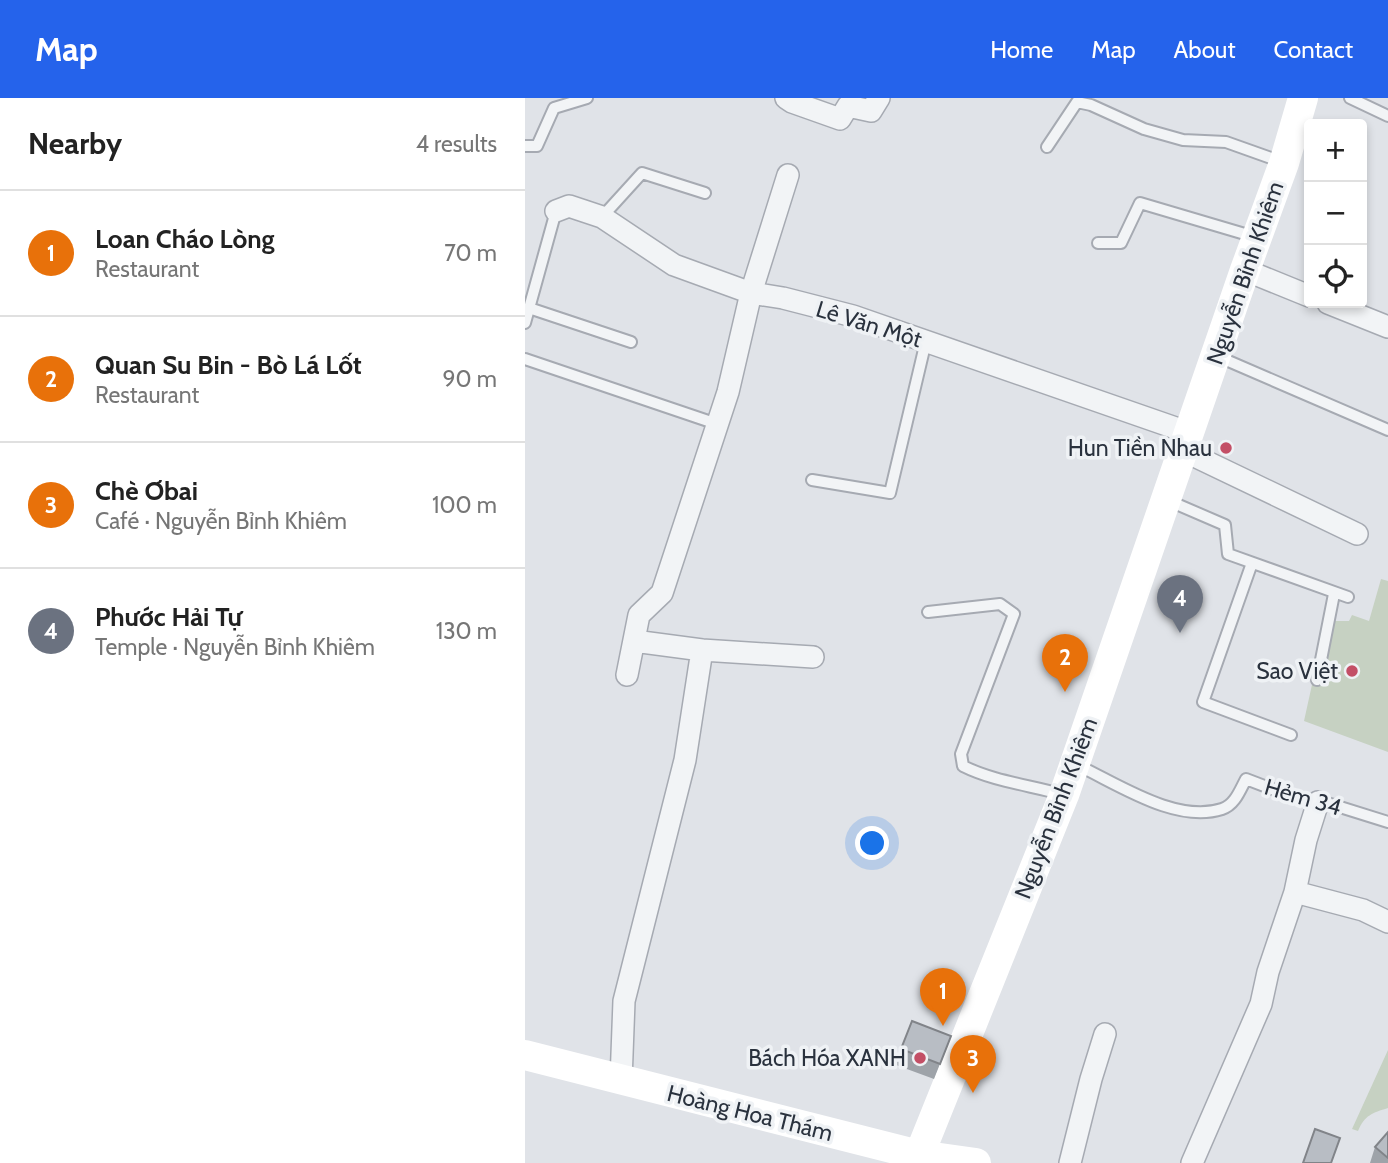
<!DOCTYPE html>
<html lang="en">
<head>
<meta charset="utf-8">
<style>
	:root { --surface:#fff; --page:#f2f2f2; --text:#222; --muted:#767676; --line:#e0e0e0; --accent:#2563eb }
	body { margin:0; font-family:Cabin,sans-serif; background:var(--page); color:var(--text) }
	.controls { position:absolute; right:21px; top:21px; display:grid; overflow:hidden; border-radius:7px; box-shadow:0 4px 10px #0003 }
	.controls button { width:63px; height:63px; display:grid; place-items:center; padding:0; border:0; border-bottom:2px solid var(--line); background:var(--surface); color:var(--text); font:35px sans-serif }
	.you { position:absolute; left:348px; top:746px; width:24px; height:24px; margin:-18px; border:5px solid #fff; border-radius:50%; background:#1a73e8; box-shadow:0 0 0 10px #1a73e833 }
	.badge { display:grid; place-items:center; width:46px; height:46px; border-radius:50%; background:var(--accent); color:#fff; font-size:23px; font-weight:700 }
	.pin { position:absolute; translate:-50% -58px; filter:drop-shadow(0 2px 4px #0008) }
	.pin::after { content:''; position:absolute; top:37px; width:24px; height:21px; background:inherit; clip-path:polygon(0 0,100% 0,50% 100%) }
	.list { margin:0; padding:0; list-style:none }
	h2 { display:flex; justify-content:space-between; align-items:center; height:91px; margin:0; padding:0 28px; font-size:30px }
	h2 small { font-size:23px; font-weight:400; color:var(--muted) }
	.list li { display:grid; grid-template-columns:46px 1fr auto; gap:21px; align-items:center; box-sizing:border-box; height:126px; padding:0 28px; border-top:2px solid var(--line) }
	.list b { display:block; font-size:26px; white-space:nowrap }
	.list p { margin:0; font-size:23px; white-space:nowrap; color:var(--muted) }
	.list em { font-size:23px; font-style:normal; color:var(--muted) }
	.icon { flex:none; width:38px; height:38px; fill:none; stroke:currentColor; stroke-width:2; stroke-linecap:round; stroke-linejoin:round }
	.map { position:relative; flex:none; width:863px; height:1065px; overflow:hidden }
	header { display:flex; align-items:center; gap:42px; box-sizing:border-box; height:98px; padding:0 35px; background:var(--accent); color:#fff }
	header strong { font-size:33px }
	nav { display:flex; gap:38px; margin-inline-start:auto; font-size:24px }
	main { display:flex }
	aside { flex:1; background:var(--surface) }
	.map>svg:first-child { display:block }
	.green { fill:#c6d1c2 }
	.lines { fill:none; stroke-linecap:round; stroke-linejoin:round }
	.lane-casing { stroke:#a6aab2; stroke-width:14 }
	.street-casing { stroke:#a6aab2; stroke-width:24 }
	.lane { stroke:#f2f4f6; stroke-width:10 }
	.street { stroke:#f2f4f6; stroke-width:21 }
	.secondary { stroke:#fff; stroke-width:30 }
	.wall { fill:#9ea3a9 }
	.building { fill:#b8bdc4; stroke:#818489; stroke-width:2 }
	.poi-dot { fill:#c34f66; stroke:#eff2f5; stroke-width:2.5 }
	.labels { text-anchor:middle; stroke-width:7; stroke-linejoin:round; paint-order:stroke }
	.street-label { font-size:23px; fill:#2a323e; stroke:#eff2f5 }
	.poi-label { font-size:23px; fill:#2a323e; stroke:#eff2f5; text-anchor:end }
</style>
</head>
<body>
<header>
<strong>Map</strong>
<nav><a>Home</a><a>Map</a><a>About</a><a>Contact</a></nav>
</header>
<main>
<aside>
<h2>Nearby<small>4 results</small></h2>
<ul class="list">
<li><span class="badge" style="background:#e8710a">1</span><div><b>Loan Cháo Lòng</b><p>Restaurant</p></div><em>70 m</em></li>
<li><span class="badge" style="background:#e8710a">2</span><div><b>Quan Su Bin - Bò Lá Lốt</b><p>Restaurant</p></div><em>90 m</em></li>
<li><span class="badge" style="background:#e8710a">3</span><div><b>Chè Ơbai</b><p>Café · Nguyễn Bỉnh Khiêm</p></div><em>100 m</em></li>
<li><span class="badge" style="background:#6b7280">4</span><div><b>Phước Hải Tự</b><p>Temple · Nguyễn Bỉnh Khiêm</p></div><em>130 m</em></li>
</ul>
</aside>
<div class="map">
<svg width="863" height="1065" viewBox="0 0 863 1065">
	<rect width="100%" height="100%" fill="#e0e3e8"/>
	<!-- green -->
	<path class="green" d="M856,481l7,2v171l-84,-31 22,-100h23l3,-6 17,6z
		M863,952v58c-16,5 -23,7 -30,23l-6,-2z"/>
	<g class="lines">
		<defs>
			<path id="lane" d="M825,0l38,18
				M0,48h12l17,-38 33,-10
				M522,49l30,-45 14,3 53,24 39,11 43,2 56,20
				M77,119l40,-44 63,20
				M573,145h23l19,-40 115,34
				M4,210l102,34
				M0,225l31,-112
				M694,259l169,73
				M0,261l192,65
				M287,382l78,13 36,-152
				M642,402l58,25 3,29 120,43
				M727,465l-49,139 88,33
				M403,514l72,-8 14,10 -53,140 2,12c30,15 65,19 98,28
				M792,582l17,-86
				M552,667c41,19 99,59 145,44 13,-4 18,-19 24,-30l60,23h18l64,20"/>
			<path id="street" d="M261,0l6,4 48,17 8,-13 23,5 8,-13
				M31,113l13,-5 33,11 72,48 77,28 32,5 70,18 337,117
				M720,172l64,26
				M803,205l60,24
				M659,353l173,83
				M109,543l68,9 111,7
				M102,577l12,-60 23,-22 66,-201 23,-99 37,-118
				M770,794l68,18 25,12
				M96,983l3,-80 61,-241 17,-110
				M545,1065l21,-84 14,-45
				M667,1065l69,-159 7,-32 27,-80 11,-52 12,-38"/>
		</defs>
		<!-- lane casing -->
		<use href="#lane" class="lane-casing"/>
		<!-- street casing -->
		<use href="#street" class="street-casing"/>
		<!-- lane -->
		<use href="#lane" class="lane"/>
		<!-- street -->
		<use href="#street" class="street"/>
		<!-- secondary -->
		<path class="secondary" d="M0,957l394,100 57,8
			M391,1065l148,-368 181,-525 39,-107 19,-65"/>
	</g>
	<!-- wall -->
	<path class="wall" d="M387,923l39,15 -17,43 -38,-14z
		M863,1034v31h-18l5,-16z"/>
	<!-- building -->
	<path class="building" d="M387,923l39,15 -11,28 -39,-15z
		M790,1031l25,9 -9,25h-28z
		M863,1034v26l-13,-11z"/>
	<!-- markers -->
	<g class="poi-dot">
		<circle cx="701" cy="350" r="7"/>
		<circle cx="827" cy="573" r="7"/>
		<circle cx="395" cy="960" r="7"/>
	</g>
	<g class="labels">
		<!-- street labels -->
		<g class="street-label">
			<text transform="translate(720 175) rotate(-71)" y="8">Nguyễn Bỉnh Khiêm</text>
			<text transform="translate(344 226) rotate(17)" y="8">Lê Văn Một</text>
			<text transform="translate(778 699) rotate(16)" y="8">Hẻm 34</text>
			<text transform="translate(531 710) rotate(-69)" y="8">Nguyễn Bỉnh Khiêm</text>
			<text transform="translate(225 1015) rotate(14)" y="8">Hoàng Hoa Thám</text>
		</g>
		<!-- poi labels -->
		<g class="poi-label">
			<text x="687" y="358">Hun Tiền Nhau</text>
			<text x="813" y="581">Sao Việt</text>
			<text x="381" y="968">Bách Hóa XANH</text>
		</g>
	</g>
</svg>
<div class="controls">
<button>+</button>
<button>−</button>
<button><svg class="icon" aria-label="locate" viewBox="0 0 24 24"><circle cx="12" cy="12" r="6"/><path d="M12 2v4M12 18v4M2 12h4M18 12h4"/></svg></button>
</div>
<div class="you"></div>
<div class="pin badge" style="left:418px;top:928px;background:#e8710a">1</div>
<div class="pin badge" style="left:540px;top:594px;background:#e8710a">2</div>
<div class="pin badge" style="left:448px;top:995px;background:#e8710a">3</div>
<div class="pin badge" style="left:655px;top:535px;background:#6b7280">4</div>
</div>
</main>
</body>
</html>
